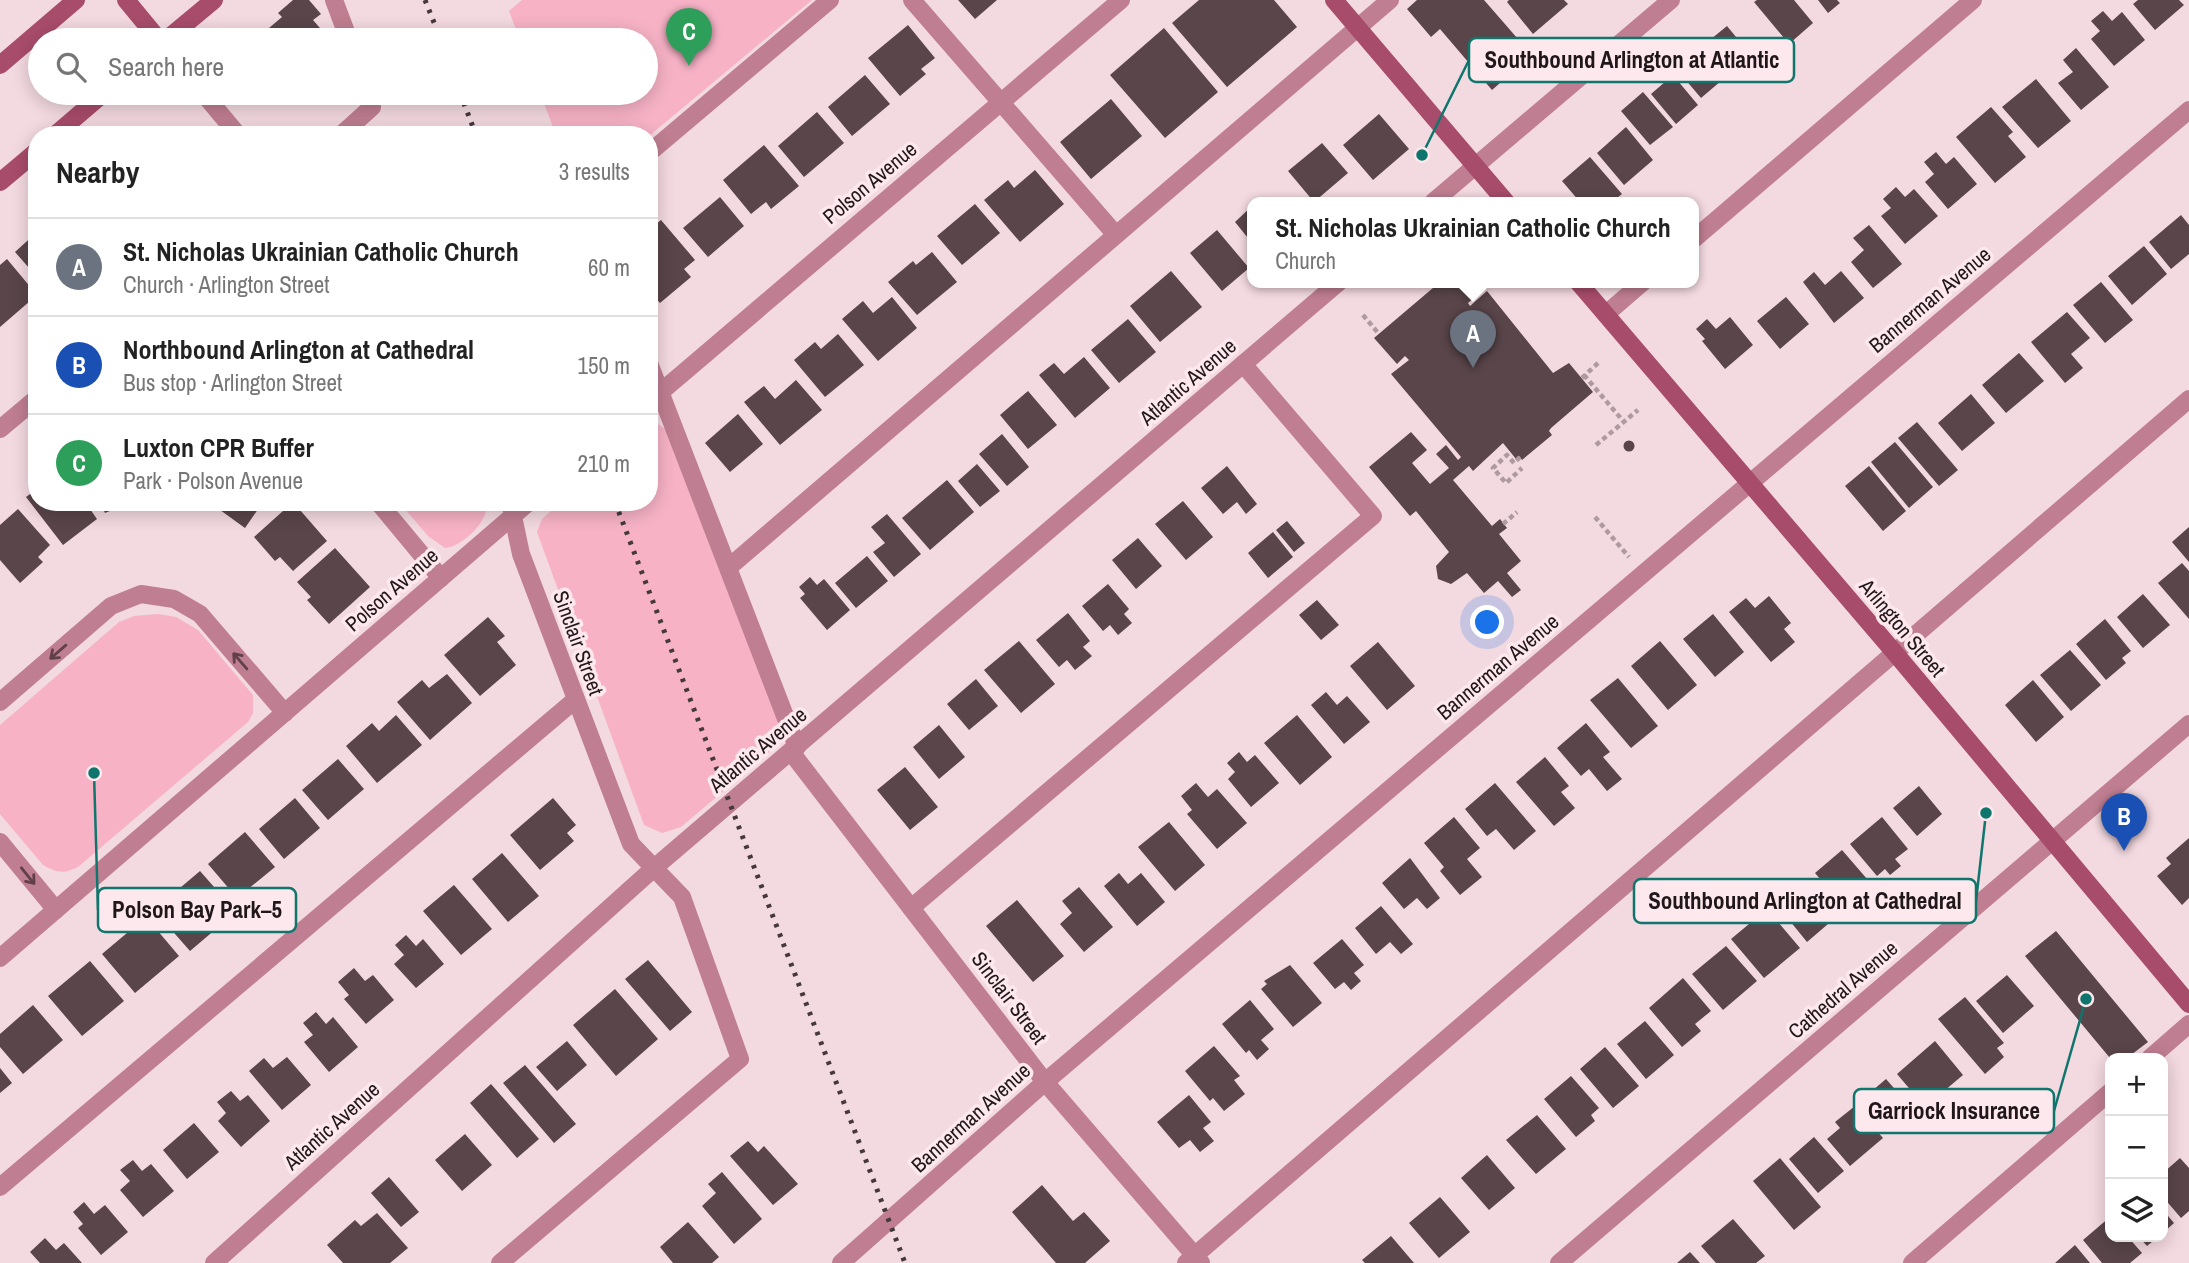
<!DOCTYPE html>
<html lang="en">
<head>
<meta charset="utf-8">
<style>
	:root { --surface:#fff; --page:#f6f6f6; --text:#222; --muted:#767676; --line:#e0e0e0; --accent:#b45309 }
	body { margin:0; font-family:"Archivo Narrow",sans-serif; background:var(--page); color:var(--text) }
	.controls { position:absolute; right:21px; bottom:21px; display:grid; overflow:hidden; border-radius:14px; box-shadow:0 4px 18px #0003 }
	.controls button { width:63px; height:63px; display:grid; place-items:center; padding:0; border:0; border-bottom:2px solid var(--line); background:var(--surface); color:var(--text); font:35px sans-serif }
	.you { position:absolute; left:1488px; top:623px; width:24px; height:24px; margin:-18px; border:5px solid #fff; border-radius:50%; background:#1a73e8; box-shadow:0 0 0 10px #1a73e833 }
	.badge { display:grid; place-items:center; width:46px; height:46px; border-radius:50%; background:var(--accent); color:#fff; font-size:23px; font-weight:700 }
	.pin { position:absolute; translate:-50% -58px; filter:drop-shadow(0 2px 4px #0008) }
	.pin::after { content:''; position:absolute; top:37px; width:24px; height:21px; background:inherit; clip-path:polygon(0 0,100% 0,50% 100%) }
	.popup { position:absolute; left:1247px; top:197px; width:452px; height:91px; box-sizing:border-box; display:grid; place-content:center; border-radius:14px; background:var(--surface); filter:drop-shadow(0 2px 5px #0005); font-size:23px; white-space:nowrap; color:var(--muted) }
	.popup b { font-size:26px; color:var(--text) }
	.popup::after { content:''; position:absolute; left:50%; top:100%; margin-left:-14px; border:14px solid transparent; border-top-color:var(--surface) }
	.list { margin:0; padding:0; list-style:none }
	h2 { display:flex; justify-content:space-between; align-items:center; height:91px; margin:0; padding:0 28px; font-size:30px }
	h2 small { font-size:23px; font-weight:400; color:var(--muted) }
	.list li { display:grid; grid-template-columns:46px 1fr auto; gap:21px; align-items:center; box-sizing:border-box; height:98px; padding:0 28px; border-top:2px solid var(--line) }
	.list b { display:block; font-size:26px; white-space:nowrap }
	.list p { margin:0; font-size:23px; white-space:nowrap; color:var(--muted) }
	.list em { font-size:23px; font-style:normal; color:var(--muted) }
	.icon { flex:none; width:38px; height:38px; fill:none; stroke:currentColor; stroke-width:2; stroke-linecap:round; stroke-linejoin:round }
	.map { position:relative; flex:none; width:2189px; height:1263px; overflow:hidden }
	.search { position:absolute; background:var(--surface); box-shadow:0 4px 18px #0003; left:28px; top:28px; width:630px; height:77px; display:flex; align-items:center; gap:18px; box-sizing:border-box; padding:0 24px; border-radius:38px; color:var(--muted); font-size:26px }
	.panel { position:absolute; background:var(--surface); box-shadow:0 4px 18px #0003; left:28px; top:126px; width:630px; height:385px; border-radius:28px }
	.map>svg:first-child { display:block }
	.green { fill:#f7b2c6 }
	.building { fill:#59454a }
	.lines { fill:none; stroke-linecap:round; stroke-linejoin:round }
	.path { stroke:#ae9aa0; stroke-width:4.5; stroke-dasharray:5 3.5; stroke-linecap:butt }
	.lane { stroke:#bf7e91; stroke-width:18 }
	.street { stroke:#bf7e91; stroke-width:18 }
	.secondary { stroke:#a84c6b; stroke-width:18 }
	.rail { stroke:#44383c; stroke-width:5; stroke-dasharray:3.5 7; stroke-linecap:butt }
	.oneway { stroke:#60404a }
	.labels { text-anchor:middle; stroke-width:7; stroke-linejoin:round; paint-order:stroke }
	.street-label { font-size:21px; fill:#20171a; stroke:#fde8ed }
	.leader { fill:none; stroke:#0f766e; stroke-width:2.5 }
	.callout-dot { fill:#0f766e; stroke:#fde8ed; stroke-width:2.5 }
	.callout { fill:#fde8ed; stroke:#0f766e; stroke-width:2.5 }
	.callout-label { font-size:23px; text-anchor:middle; font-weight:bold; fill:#20171a }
</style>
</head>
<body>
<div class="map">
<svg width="2189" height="1263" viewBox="0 0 2189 1263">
	<rect width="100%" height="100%" fill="#f3d9e0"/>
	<!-- green -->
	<path class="green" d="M522,0h290l-163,136 -93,-1 -16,-42h106v-53h-126l-11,-29z
		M658,424l13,9 113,290 -6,22 -97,82 -19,6 -18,-8 -107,-293 5,-13 19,-17h88v-76z
		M399,502h87c5,18 -24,45 -41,46l-17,-12z
		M158,614l18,3 22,13 55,65v18l-5,9 -170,145c-14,7 -21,6 -35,-2l-43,-51v-89l119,-103 15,-6z"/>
	<!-- building -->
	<path class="building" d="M293,0h16l12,14 -8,6 13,15 -5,5h-41l-11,-12 13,-11 -4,-4z
		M958,0h39l-22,19z
		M1199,0h75l23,27 -70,60 -55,-64z
		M1417,0h67l48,55 -40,35 -52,-61 -9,8 -24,-28z
		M1509,0h55l4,4 -35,30 -26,-32z
		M1757,0h37l19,23 -24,21 -35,-42z
		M1818,0h19l3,3 -12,10z
		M2138,0h41l5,5 -29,25 -22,-26z
		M2103,11l9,10 10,-9 23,28 -31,26 -23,-27 9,-8 -9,-10z
		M908,25l27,33 -14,11 5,5 -26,22 -32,-38z
		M1727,26l32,39 -21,18 -33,-39z
		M1164,28l54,64 -53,46 -55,-63z
		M261,31l9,9h-20z
		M1694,48l27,33 -20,17 -28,-33z
		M2076,48l33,39 -28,23 -23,-27 15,-11 -10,-12z
		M865,75l25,29 -38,32 -24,-29z
		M1673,75l25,30 -22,19 -25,-30z
		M2036,79l35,42 -33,27 -36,-41z
		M1643,92l30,35 -23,18 -29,-34z
		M1111,99l31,37 -51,43 -31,-37z
		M1991,107l22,25 -5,4 18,21 -31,26 -39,-46z
		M817,112l27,31 -40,34 -26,-31z
		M1379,114l30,35 -36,31 -30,-35z
		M1626,127l27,33 -29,25 -27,-32z
		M1322,143l26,30 -34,29 -26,-31z
		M764,145l35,41 -28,23 -5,-7 -15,12 -28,-34z
		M1936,152l10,12 8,-7 23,27 -29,25 -23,-27 9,-8 -10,-12z
		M1590,157l32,37 -10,8h-32l-18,-21z
		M1035,170l29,34 -44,38 -36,-42 24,-20 6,8z
		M1896,187l9,10 9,-8 24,27 -33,28 -24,-28 10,-8 -8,-9z
		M720,197l24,29 -36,31 -25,-29z
		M975,204l25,29 -38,32 -25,-29z
		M1252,206v37l-17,-21z
		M2181,215l8,10v29l-18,15 -22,-27z
		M661,220l34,40 -11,9 7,8 -31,26 -11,-12v-61z
		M1869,225l33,39 -29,24 -22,-26 13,-12 -11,-12z
		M1217,230l32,38 -27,23 -32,-38z
		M37,232v45l-22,-25z
		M2144,246l23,28 -35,31 -24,-29z
		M932,252l25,30 -40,33 -29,-33 25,-21 3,4z
		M7,259l30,36 -37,32v-62z
		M1171,271l31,36 -42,35 -30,-36z
		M1841,271l23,27 -30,25 -31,-41 11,-10 11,13z
		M1440,282h25l11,14 -8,7 2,3 17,-15 66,82 16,-10 24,29 -42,36 -2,3 3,4 -30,25 -3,-4 -3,3 -13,-16 -30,28 -4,-5 -16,14 39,46 8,-7 7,9 -8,6 22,27 -14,12 14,17 -9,7 -14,-16 -14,12 -17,-20 -16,11 -13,-5 -2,-13 13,-14 -33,-41 -6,5 -41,-49 42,-35 16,18 -15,13 18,21 19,-16 -13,-14 10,-9 12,15 3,-3 -70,-83 18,-14 -4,-4 -8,8 -23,-26z
		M2101,282l32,38 -28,23 -32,-38z
		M892,297l25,31 -39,33 -36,-42 21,-18 10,12z
		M1786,297l23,27 -29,25 -23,-28z
		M2067,312l23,26 -19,16 12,14 -18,15 -34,-41z
		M1730,317l23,28 -28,24 -23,-28 3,-2 -9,-10 11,-10 9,10z
		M1128,319l28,33 -37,31 -28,-33z
		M838,334l26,31 -39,32 -31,-37 21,-18 6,7z
		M2019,353l25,28 -38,32 -24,-28z
		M1084,357l26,31 -35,30 -36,-43 15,-12 10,11z
		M796,380l26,30 -42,35 -36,-43 20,-16 11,13z
		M1028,391l29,34 -29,24 -28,-34z
		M1971,394l24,29 -33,28 -24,-28z
		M738,414l25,30 -33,28 -25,-29z
		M1917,422l41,48 -19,16 -41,-48z
		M1002,434l27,33 -22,19 -28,-32z
		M1623.5 446a5.5 5.5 0 1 1 11 0a5.5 5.5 0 1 1-11 0Z
		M1895,442l38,45 -24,21 -38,-46z
		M977,464l23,27 -20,16 -22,-26z
		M1227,466l30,38 -11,10 -9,-12 -14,12 -22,-26z
		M1869,466l37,45 -23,20 -38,-45z
		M947,480l27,32 -44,38 -28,-32z
		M37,489v13h48l12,17 -34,26 -37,-48z
		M1183,501l30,36 -27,23 -31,-36z
		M100,502h31l-26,11z
		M209,502h54l-18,26z
		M293,502l34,39 -34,30 -13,-14 -5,4 -21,-24z
		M18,509l32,36 -12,12 5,5 -23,21 -20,-23v-35z
		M887,514l34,40 -27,23 -21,-25 12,-9 -14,-16z
		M1287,521l18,22 -11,9 -18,-22z
		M2189,527v35l-17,-20z
		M1273,532l20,25 -25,21 -20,-25z
		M1138,538l24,28 -26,23 -24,-29z
		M335,548l35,39 -41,37 -22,-24 4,-3 -14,-15z
		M867,556l21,25 -32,27 -21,-25z
		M2182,563l7,8v48l-31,-36z
		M810,577l7,8 7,-6 26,31 -23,20 -27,-32 5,-4 -6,-7z
		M1108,584l21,25 -5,5 8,9 -14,12 -8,-10 -7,6 -21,-25z
		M2143,594l27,31 -27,23 -26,-31z
		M1769,596l22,27 -7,6 11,13 -24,20 -42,-50 17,-14 9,10z
		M1317,600l22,25 -18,15 -22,-25z
		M1068,613l22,28 -7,6 9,9 -17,14 -8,-10 -8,7 -23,-27z
		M1713,614l31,38 -29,25 -32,-38z
		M488,617l17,19 -8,6 19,23 -36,31 -36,-41z
		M2105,619l26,32 -9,7 4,5 -20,17 -30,-36z
		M1019,641l36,43 -34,29 -37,-43z
		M1660,641l37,44 -29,25 -37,-44z
		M1378,642l37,44 -28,24 -37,-44z
		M2070,650l31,35 -30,26 -31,-36z
		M447,674l25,29 -42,37 -33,-38 25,-22 7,8z
		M1618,678l40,48 -27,22 -41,-48z
		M976,679l22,27 -29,24 -22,-26z
		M2033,680l31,37 -28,25 -31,-37z
		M1326,692l11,13 10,-9 23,26 -26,22 -33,-39z
		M396,715l26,30 -45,38 -31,-37 26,-23 7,8z
		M1297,715l35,42 -32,28 -36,-42z
		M1586,723l24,29 -7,5 19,22 -15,12 -18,-22 -8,7 -24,-28z
		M939,725l26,32 -26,22 -26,-32z
		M1239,752l8,10 8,-7 24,28 -28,24 -23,-28 7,-7 -8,-9z
		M1545,757l24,29 -8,6 14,16 -21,18 -38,-44z
		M338,759l26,30 -36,31 -26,-30z
		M905,767l33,40 -28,23 -33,-40z
		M1196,783l12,14 9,-8 30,34 -30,26 -30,-35 5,-4 -11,-14z
		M1495,783l41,48 -22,19 -18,-21 -9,7 -22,-27z
		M1919,786l23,28 -25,22 -24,-28z
		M295,798l25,30 -36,31 -25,-30z
		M553,798l23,27 -9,8 7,8 -34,29 -30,-35z
		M1454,817l26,31 -13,11 15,18 -22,18 -20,-24 4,-4 -20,-24z
		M1882,817l26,32 -13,10 6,7 -11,9 -5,-6 -8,7 -27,-32z
		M1169,822l36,43 -30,26 -37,-44z
		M245,832l30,35 -38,31 -29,-34z
		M2189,838v60l-7,7 -25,-29 14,-12 -5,-6z
		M1842,850l38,44 -17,14 -10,-11 -10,9 -28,-33z
		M502,853l37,43 -31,26 -36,-43z
		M1410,858l30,40 -13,11 -10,-11 -13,11 -22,-26z
		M200,871l36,41 -46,39 -36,-41z
		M1119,873l9,11 13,-11 24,29 -28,24 -33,-40z
		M454,885l38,44 -31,26 -38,-44z
		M1079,887l34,40 -29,25 -24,-28 12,-11 -10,-12z
		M1808,887l27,31 -28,24 -26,-32z
		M1017,900l47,56 -31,26 -47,-56z
		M1381,906l32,38 -12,10 -11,-12 -14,12 -21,-26z
		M1767,909l33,39 -36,30 -33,-39z
		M146,917l33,39 -44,37 -33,-39z
		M2056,931l92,111 -21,16h-17l-85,-102z
		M406,935l10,11 7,-7 21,25 -28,24 -22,-24 10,-9 -9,-10z
		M1342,939l22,26 -10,8 7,8 -10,9 -7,-8 -9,7 -22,-26z
		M1726,946l31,35 -34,29 -31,-36z
		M648,960l44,52 -22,19 -45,-52z
		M90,961l34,40 -42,35 -34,-40z
		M1290,965l32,38 -29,24 -32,-38 6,-5 -3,-3z
		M354,968l11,13 8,-6 21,25 -28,24 -22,-25 5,-4 -11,-13z
		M2007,975l27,31 -31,27 -27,-32z
		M1683,978l28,33 -16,13 6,7 -19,16 -33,-39z
		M615,989l43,50 -42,37 -43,-51z
		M1965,997l39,46 -7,5 7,9 -19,17 -47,-55z
		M1250,1000l24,29 -13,11 8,9 -12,11 -8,-10 -3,3 -24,-29z
		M33,1005l30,35 -40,34 -23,-27v-13z
		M316,1012l10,12 7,-7 25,30 -29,25 -25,-30 9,-7 -10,-12z
		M1645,1021l29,34 -28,24 -29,-35z
		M567,1041l20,24 -30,26 -21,-24z
		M1935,1041l28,34 -38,32 -28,-33z
		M1214,1046l26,30 -6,4 11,14 -21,17 -11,-13 -3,3 -25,-30z
		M1605,1047l34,39 -26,22 -33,-39z
		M287,1057l24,28 -29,25 -33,-39 15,-13 9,10z
		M525,1065l51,59 -22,19 -51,-60z
		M0,1068l12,15 -12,10z
		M1571,1076l28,32 -8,7 4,6 -19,16 -32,-38z
		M1886,1079l28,32 -27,23 -28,-32z
		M491,1084l48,55 -22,19 -47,-55z
		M231,1091l9,10 8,-6 22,26 -29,26 -23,-26 8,-8 -9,-11z
		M1189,1095l22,27 -8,6 11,13 -14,11 -10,-12 -11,8 -22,-26z
		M1855,1106l28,32 -33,28 -23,-27 13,-11 -5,-6z
		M1537,1115l29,34 -30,25 -30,-34z
		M194,1123l25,29 -32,27 -24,-29z
		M465,1134l27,31 -30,26 -27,-31z
		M1814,1137l30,34 -26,22 -29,-34z
		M748,1141l10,11 6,-6 34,38 -25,21 -43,-49z
		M1487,1155l28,33 -26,22 -28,-32z
		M1780,1158l41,49 -27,23 -41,-49z
		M2180,1158l9,10v43l-8,7 -18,-21v-24z
		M133,1160l9,11 9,-7 23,27 -31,26 -23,-27 10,-9 -10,-11z
		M722,1172l40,47 -28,25 -32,-38 14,-13 -8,-9z
		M389,1177l30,35 -18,15 -30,-34z
		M1042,1185l31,36 11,-9 26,29 -25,22h-29l-44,-51z
		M1440,1197l30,35 -31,26 -30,-35z
		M84,1202l10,12 11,-9 23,27 -27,23 -23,-27 5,-4 -10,-12z
		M2163,1210l11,13 -11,10z
		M377,1213l31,35 -18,15h-47l-16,-18 28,-25 6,6z
		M2110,1217v20h18l14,16 -12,10h-28l-19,-23z
		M1733,1219l32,37 -9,7h-40l-15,-17z
		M688,1222l31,35 -7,6h-39l-13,-16z
		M1391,1236l23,27h-49l-3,-3z
		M2139,1237h19l-11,9z
		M45,1238l11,12 8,-7 18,20h-42l-10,-11z
		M2075,1245l15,18h-35z
		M1690,1252l10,11h-23z"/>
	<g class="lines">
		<!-- path -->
		<path class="path" d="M1363,315l16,19
			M1584,375l40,47
			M1582,378l16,-15
			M1596,445l42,-35
			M1520,457l-6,6 -7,-8 -14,13 13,15 16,-15
			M1595,517l34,40
			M1503,524l14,-12"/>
		<!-- lane -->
		<path class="lane" d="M334,0l15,40
			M912,0l204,235
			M341,135l31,-28 -5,-14
			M649,153l181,-153
			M1694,239l279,-239
			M1606,314l37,-32
			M649,363l148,384
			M0,429l37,-31
			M378,502l63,76
			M728,568l662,-568
			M911,908l462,-392 -130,-152
			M2150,1058l39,-34
			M0,1187l575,-487
			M500,1263l240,-204 -58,-162 -28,-29
			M1186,1263l1003,-864
			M1912,1263l198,-171"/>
		<!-- street -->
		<path class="street" d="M203,93l35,42
			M1433,202l238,-202
			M649,402l472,-402
			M510,502l11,52 110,290 23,24
			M0,702l111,-96 30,-12 33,5 26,15 85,99
			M791,752l254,330 156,181
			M0,842l56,68
			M0,958l529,-456
			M214,1263l440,-395 685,-586
			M841,1263l204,-181 1144,-972
			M1559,1263l630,-539"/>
		<!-- secondary -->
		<path class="secondary" d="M126,0l33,40
			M1334,0l172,202
			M166,40l48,-40
			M0,65l76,-65
			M55,135l49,-42
			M0,182l37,-31
			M1578,282l317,371 294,351"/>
		<!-- rail -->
		<path class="rail" d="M425,0l16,40
			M460,93l16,42
			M615,502l290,761"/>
	</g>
	<!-- one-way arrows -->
	<defs><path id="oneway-shaft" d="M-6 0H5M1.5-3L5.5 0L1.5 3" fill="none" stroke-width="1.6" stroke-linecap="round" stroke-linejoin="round" transform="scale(1.75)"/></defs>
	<g class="oneway">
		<use href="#oneway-shaft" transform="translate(58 652) rotate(139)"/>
		<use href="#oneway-shaft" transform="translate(240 661) rotate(-131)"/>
		<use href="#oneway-shaft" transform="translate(28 876) rotate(51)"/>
	</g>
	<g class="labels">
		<!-- street labels -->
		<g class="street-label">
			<text transform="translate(870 183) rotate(-40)" y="7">Polson Avenue</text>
			<text transform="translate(1930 300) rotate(-40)" y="7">Bannerman Avenue</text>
			<text transform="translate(1188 382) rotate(-41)" y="7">Atlantic Avenue</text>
			<text transform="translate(392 590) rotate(-41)" y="7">Polson Avenue</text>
			<text transform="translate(1902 628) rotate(50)" y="7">Arlington Street</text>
			<text transform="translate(578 643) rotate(70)" y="7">Sinclair Street</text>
			<text transform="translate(1498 667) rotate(-40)" y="7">Bannerman Avenue</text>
			<text transform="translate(758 750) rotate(-40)" y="7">Atlantic Avenue</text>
			<text transform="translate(1843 990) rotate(-41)" y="7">Cathedral Avenue</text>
			<text transform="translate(1009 998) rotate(53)" y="7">Sinclair Street</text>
			<text transform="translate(971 1118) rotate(-42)" y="7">Bannerman Avenue</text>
			<text transform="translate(332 1126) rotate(-42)" y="7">Atlantic Avenue</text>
		</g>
	</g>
	<!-- callouts -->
	<path class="leader" d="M1422 155L1469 60M1986 813L1976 901M94 773L98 910M2086 999L2054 1111"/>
	<g class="callout-dot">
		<circle cx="1422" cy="155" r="7"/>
		<circle cx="1986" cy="813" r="7"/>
		<circle cx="94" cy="773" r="7"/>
		<circle cx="2086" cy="999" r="7"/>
	</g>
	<g class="callout">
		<rect x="1469" y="38" width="325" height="44" rx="7"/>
		<rect x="1634" y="879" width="342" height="44" rx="7"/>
		<rect x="98" y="888" width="198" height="44" rx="7"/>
		<rect x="1854" y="1089" width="200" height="44" rx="7"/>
	</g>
	<g class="callout-label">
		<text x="1632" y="68">Southbound Arlington at Atlantic</text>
		<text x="1805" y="909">Southbound Arlington at Cathedral</text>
		<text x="197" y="918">Polson Bay Park–5</text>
		<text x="1954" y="1119">Garriock Insurance</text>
	</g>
</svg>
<div class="controls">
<button>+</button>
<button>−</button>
<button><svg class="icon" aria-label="layers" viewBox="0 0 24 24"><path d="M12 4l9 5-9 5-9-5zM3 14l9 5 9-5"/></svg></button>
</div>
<div class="you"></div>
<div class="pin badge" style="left:1473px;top:368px;background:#6b7280">A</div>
<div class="popup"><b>St. Nicholas Ukrainian Catholic Church</b>Church</div>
<div class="pin badge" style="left:2124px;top:851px;background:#1a4fb4">B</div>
<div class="pin badge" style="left:689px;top:66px;background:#2e9e5b">C</div>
<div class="search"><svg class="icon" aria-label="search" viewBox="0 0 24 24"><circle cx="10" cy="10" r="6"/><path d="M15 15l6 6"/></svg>Search here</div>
<section class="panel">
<h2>Nearby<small>3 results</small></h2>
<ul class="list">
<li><span class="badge" style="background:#6b7280">A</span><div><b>St. Nicholas Ukrainian Catholic Church</b><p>Church · Arlington Street</p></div><em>60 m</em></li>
<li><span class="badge" style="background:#1a4fb4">B</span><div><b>Northbound Arlington at Cathedral</b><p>Bus stop · Arlington Street</p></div><em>150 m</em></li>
<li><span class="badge" style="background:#2e9e5b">C</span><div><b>Luxton CPR Buffer</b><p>Park · Polson Avenue</p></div><em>210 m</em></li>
</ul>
</section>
</div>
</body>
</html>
